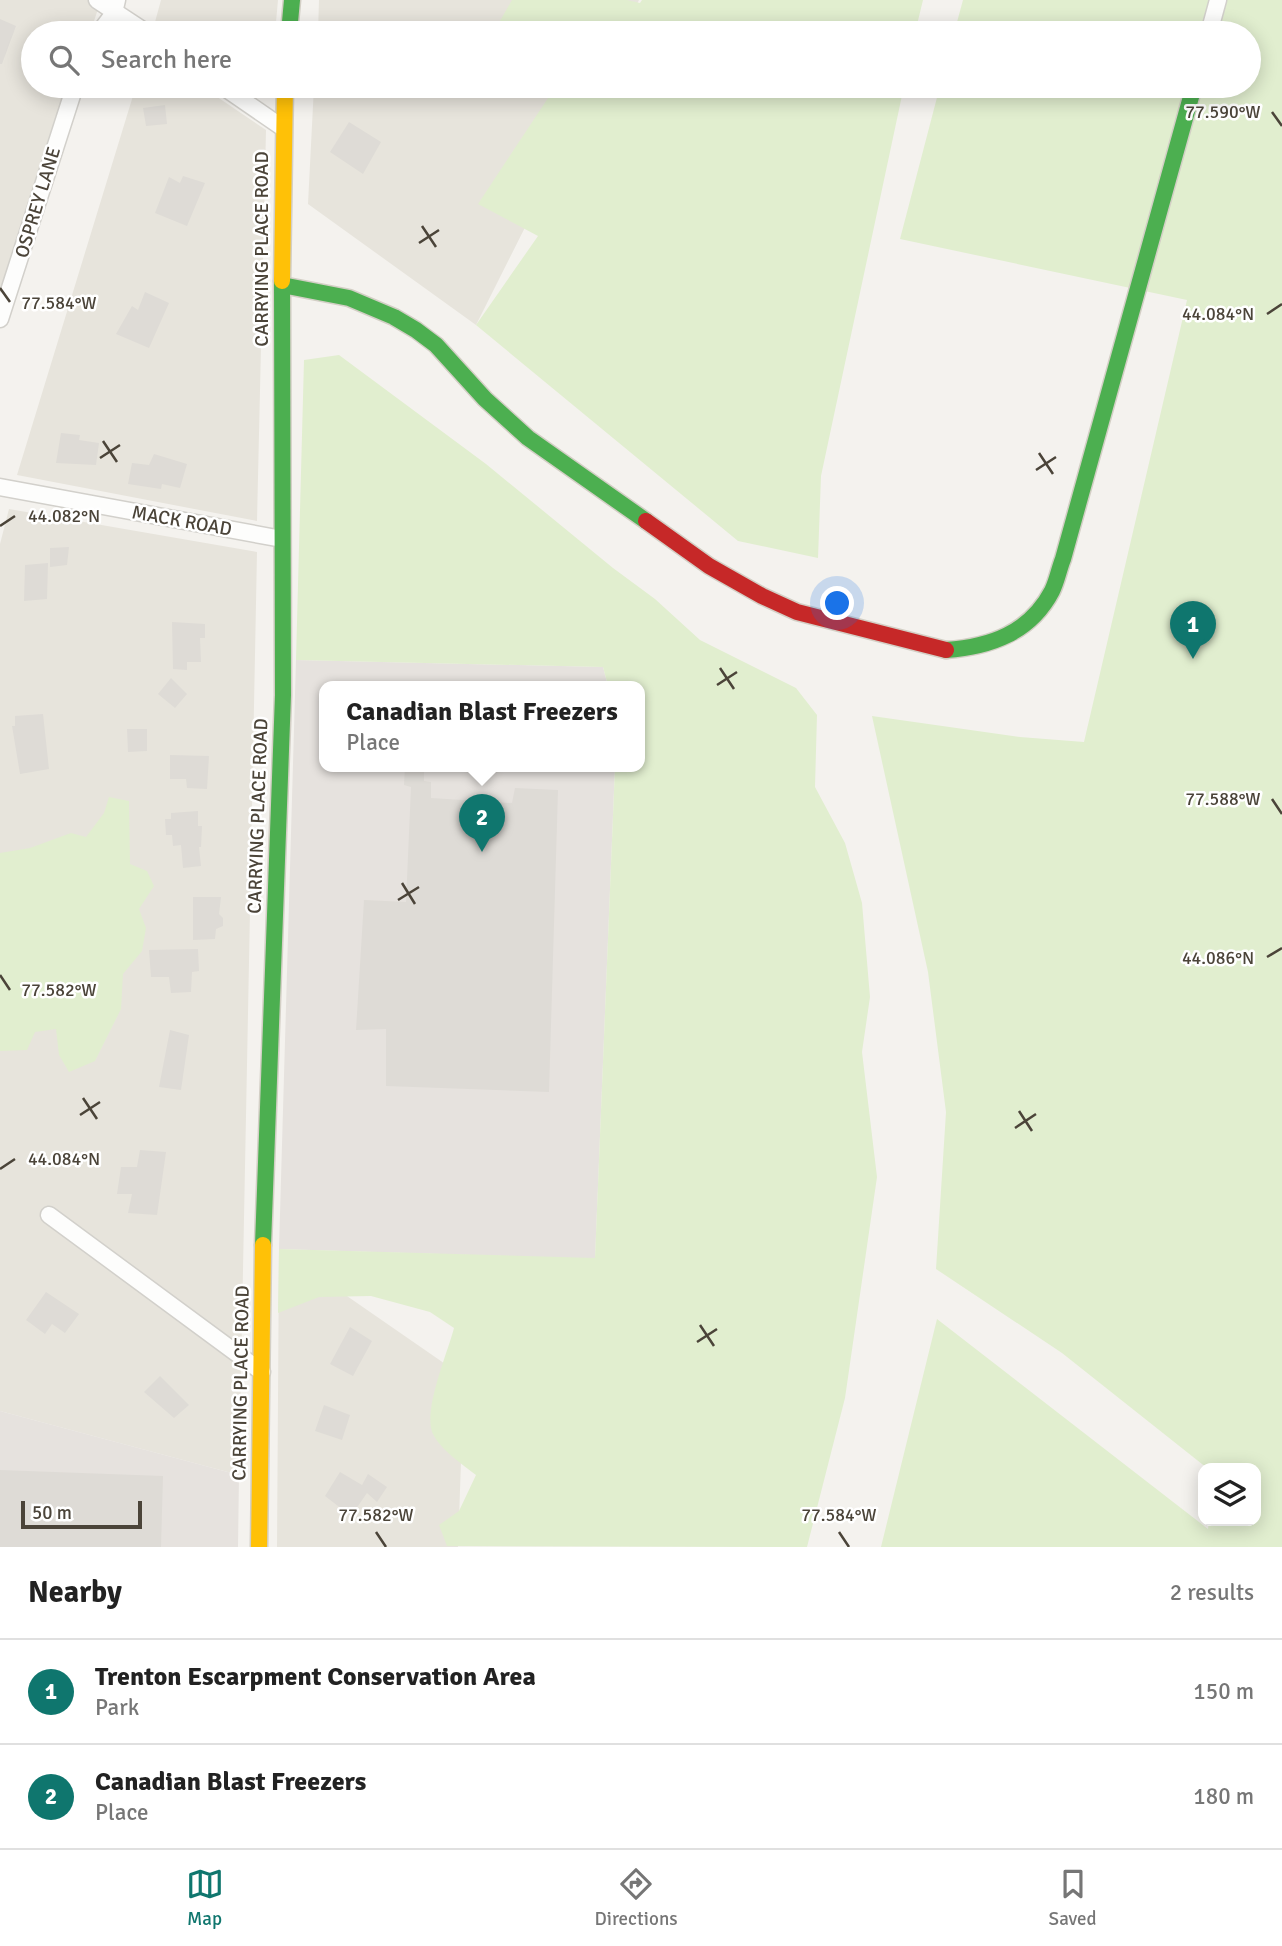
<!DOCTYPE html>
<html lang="en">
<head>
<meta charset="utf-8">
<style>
	:root { --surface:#fff; --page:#f6f6f6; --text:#222; --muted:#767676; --line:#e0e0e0; --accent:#0f766e }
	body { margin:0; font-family:Signika,sans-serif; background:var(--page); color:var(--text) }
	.controls { position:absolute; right:21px; bottom:21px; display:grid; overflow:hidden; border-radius:14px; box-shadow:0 4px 18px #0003 }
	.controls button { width:63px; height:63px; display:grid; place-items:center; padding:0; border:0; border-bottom:2px solid var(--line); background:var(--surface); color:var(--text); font:35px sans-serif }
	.scale { position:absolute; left:21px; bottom:18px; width:121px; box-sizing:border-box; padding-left:7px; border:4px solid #4b4439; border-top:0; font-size:19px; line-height:24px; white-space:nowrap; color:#4b4439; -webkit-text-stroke:5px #fff; paint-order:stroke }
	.you { position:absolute; left:838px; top:604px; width:24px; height:24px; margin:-18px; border:5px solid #fff; border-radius:50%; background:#1a73e8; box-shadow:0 0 0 10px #1a73e833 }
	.badge { display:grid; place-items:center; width:46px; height:46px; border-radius:50%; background:var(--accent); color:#fff; font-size:23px; font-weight:700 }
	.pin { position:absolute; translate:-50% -58px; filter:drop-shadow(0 2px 4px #0008) }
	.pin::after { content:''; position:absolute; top:37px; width:24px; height:21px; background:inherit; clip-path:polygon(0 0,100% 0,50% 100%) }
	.popup { position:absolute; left:319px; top:681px; width:326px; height:91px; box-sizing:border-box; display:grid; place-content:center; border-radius:14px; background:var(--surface); filter:drop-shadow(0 2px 5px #0005); font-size:23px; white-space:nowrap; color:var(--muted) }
	.popup b { font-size:26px; color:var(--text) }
	.popup::after { content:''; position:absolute; left:50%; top:100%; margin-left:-14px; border:14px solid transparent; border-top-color:var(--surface) }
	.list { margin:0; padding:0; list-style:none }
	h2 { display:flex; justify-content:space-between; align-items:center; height:91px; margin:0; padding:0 28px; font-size:30px }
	h2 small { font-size:23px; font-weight:400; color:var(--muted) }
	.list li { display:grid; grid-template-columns:46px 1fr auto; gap:21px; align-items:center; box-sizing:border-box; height:105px; padding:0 28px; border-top:2px solid var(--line) }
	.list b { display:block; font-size:26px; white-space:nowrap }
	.list p { margin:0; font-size:23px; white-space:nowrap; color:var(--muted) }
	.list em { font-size:23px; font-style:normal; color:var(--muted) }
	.icon { flex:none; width:38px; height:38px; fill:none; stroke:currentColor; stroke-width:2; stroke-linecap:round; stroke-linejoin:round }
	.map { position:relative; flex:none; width:1282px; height:1547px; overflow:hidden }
	.search { position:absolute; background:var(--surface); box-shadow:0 4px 18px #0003; left:21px; right:21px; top:21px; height:77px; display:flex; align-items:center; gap:18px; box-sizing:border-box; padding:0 24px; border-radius:38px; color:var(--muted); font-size:26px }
	.sheet { height:301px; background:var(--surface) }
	nav { display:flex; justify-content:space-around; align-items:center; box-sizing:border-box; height:98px; border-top:2px solid var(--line); background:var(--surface); font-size:19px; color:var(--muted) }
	nav a { display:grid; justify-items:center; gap:4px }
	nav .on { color:var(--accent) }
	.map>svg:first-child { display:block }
	.residential { fill:#e7e4dc }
	.industrial { fill:#e6e2de }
	.green { fill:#e1eecf }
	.building { fill:#dedbd6 }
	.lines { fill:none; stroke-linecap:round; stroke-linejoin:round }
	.street-casing { stroke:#d2d0cb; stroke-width:19 }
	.fast-casing { stroke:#d3cfc5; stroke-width:19 }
	.slow-casing { stroke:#d3cfc5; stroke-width:19 }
	.jam-casing { stroke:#d3cfc5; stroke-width:19 }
	.street { stroke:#fdfdfc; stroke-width:16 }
	.fast { stroke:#4caf50; stroke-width:16 }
	.slow { stroke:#ffc107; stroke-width:16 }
	.jam { stroke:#c62828; stroke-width:16 }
	.ticks { fill:none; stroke:#4b4439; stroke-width:2.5 }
	.labels { text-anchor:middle; stroke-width:5; stroke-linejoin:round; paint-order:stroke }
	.street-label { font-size:19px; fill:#4b4439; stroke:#fff }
	.ticks-label { font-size:18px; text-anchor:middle; fill:#4b4439; stroke:#fff; stroke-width:5; stroke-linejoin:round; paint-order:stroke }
</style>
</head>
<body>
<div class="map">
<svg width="1282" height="1547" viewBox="0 0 1282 1547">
	<rect width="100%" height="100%" fill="#f4f2ee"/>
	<!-- residential -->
	<path class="residential" d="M0,0h101l-11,33h-57v53h39l-72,214z
		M161,0h117l-3,33h-103l-17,-11z
		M319,0h320l-17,33h-304z
		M136,86h65l65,44 -9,391 -240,-46z
		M314,86h282l-120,239 -168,-121z
		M9,509l248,43 -18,923 -239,-64v-867z
		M279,1249l185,128 -6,170h-181z"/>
	<!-- industrial -->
	<path class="industrial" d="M296,660l307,7 5,19h-284v80h291l-20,493 -316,-10z
		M0,1411l239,64 -1,72h-238z"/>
	<!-- green -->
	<path class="green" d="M512,0h115l13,3 2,-3h281l-8,33h-422z
		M963,0h319v1547h-401l56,-228 271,210 1,-8h47v-53h-49l-145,-115 -126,-84 10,-157 -18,-140 -56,-256 148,21 64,5 103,-442 -287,-61 40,-153h309v-53h-295z
		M556,86h348l-83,390 -3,82 -80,-17 -262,-216 62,-89 -60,-32z
		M339,355l147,109 127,104 42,31 45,41 96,48 21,27 -2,72 30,56 17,60 8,94 -8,55 15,125 -32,221 -38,149 -360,-1 -8,-21 20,-14 17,-36c-13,-10 -36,-26 -43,-41 -11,-22 15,-82 21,-106l-24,-16 -59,-16 -52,1 -41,16 1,-64 316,9 20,-492h25v-80h-32l-5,-19 -307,-7 8,-300z
		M109,797l20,4 1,63 17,7 7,15 -15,23 7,19 -4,23 -19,23 -2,35 -26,52 -26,11 -10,-17 -3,-26 -21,3 -8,18 -27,1v-198l30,-5 41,-15 15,4 18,-24z"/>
	<!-- building -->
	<path class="building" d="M0,19l16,7 -14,38h-2z
		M165,105l2,19 -21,2 -3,-18z
		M349,122l32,20 -18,32 -33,-22z
		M183,176l22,7 -18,43 -32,-13 14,-36 11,6z
		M145,292l24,11 -20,45 -33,-14 16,-28 6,4z
		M61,433l19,2 -1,5 20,3 -3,22 -40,-2z
		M154,454l33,10 -7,24 -18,-4 -1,5 -33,-5 4,-21 17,2z
		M69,547l-2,18 -17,2v-19z
		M48,563l-1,36 -23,2 1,-36z
		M172,622l33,2v14h-5l1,24h-14v8l-14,-1z
		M171,678l16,16 -12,14 -17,-14z
		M43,714l6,55 -29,5 -8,-48h3v-10z
		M127,729h20v22l-19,1z
		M170,755l39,1 -2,33 -20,-1 -1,-9h-16z
		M405,766h19v15l7,1v16l81,5 3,-15 43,2 -9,302 -163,-6v-57l-30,1 8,-130 42,2 5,-115 -7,-2z
		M198,811v15h4l-1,21h-2l2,19 -18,2 -2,-23 -8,1 -1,-11h-6l-1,-16h6v-6z
		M193,897h28l-2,17 4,4v8l-7,3 -1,10 -22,1z
		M198,949l1,22 -7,1 -1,20 -20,1 -2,-16h-18l-2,-27z
		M170,1030l19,5 -8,55 -22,-3z
		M140,1150l26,2 -9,63 -29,-2 4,-19h-15l4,-27h16z
		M46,1292l33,22 -14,19 -13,-9 -7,10 -19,-14z
		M350,1327l22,14 -19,35 -23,-12z
		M160,1376l29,29 -15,13 -30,-26z
		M324,1405l26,10 -8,25 -27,-9z
		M0,1470l163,6 -2,71h-161z
		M340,1472l22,13 6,-11 19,13 -10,15 -10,-9 -16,23 -26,-20z"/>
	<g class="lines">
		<defs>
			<path id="street" d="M97,0l50,33
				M99,33l15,-20 3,-13
				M1209,33l9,-33
				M222,86l61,42
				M0,319l75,-233
				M0,487l282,52
				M49,1215l213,157"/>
			<path id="fast" d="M289,33l3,-33
				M282,285l67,13 45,19 22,13 20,15 49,54 43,39 118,83
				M946,650c44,-3 84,-17 106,-59 5,-10 7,-22 11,-32l131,-473
				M263,1245l20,-550 -1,-414"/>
			<path id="slow" d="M282,281l3,-195
				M259,1547l4,-302"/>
			<path id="jam" d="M646,521l63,45 53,30 35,16 149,38"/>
		</defs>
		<!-- street casing -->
		<use href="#street" class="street-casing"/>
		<!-- fast casing -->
		<use href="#fast" class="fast-casing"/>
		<!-- slow casing -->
		<use href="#slow" class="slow-casing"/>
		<!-- jam casing -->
		<use href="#jam" class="jam-casing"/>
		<!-- street -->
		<use href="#street" class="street"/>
		<!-- fast -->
		<use href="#fast" class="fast"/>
		<!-- slow -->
		<use href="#slow" class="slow"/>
		<!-- jam -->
		<use href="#jam" class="jam"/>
	</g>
	<!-- ticks -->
	<path class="ticks" d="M1272,112l10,14M422,226l14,21M419,243l20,-13M0,288l10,14M1267,314l15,-10M103,441l14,21M1039,453l14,21M100,458l20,-13M1036,470l20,-13M0,526l15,-10M720,668l14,21M717,685l20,-13M1272,799l10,15M402,883l13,21M398,900l21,-13M1267,957l15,-9M0,975l10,15M83,1098l14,21M1019,1111l13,20M80,1115l20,-13M1015,1128l21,-14M0,1169l15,-10M700,1325l14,21M697,1342l20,-13M376,1532l10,15M839,1532l10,15"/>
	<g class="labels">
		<!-- street labels -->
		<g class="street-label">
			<text transform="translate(37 202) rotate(-73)" y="7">OSPREY LANE</text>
			<text transform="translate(261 249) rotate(-90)" y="7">CARRYING PLACE ROAD</text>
			<text transform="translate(182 520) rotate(10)" y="7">MACK ROAD</text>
			<text transform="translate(257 816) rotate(-88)" y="7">CARRYING PLACE ROAD</text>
			<text transform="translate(240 1383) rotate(-89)" y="7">CARRYING PLACE ROAD</text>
		</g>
	</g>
	<g class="ticks-label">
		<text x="1223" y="118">77.590°W</text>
		<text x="59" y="309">77.584°W</text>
		<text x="1218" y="320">44.084°N</text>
		<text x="64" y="522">44.082°N</text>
		<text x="1223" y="805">77.588°W</text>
		<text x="1218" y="964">44.086°N</text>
		<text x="59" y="996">77.582°W</text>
		<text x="64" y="1165">44.084°N</text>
		<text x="376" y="1521">77.582°W</text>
		<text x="839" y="1521">77.584°W</text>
	</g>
</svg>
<div class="controls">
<button><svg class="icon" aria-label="layers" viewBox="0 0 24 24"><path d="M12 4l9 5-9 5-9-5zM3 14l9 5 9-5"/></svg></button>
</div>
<div class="scale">50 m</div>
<div class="you"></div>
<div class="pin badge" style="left:1193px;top:659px">1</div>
<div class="pin badge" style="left:482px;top:852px">2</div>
<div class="popup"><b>Canadian Blast Freezers</b>Place</div>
<div class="search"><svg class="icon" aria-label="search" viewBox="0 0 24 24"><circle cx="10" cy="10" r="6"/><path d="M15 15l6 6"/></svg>Search here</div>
</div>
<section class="sheet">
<h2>Nearby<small>2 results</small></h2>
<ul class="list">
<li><span class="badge">1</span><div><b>Trenton Escarpment Conservation Area</b><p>Park</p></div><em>150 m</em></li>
<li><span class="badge">2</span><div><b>Canadian Blast Freezers</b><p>Place</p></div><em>180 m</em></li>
</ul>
</section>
<nav>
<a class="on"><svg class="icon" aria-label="map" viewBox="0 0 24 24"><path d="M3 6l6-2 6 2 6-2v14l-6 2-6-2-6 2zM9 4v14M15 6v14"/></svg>Map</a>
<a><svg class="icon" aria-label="directions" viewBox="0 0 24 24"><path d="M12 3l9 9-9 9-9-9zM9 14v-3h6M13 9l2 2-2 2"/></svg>Directions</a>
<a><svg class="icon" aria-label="saved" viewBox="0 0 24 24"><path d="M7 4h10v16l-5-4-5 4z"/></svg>Saved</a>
</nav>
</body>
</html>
